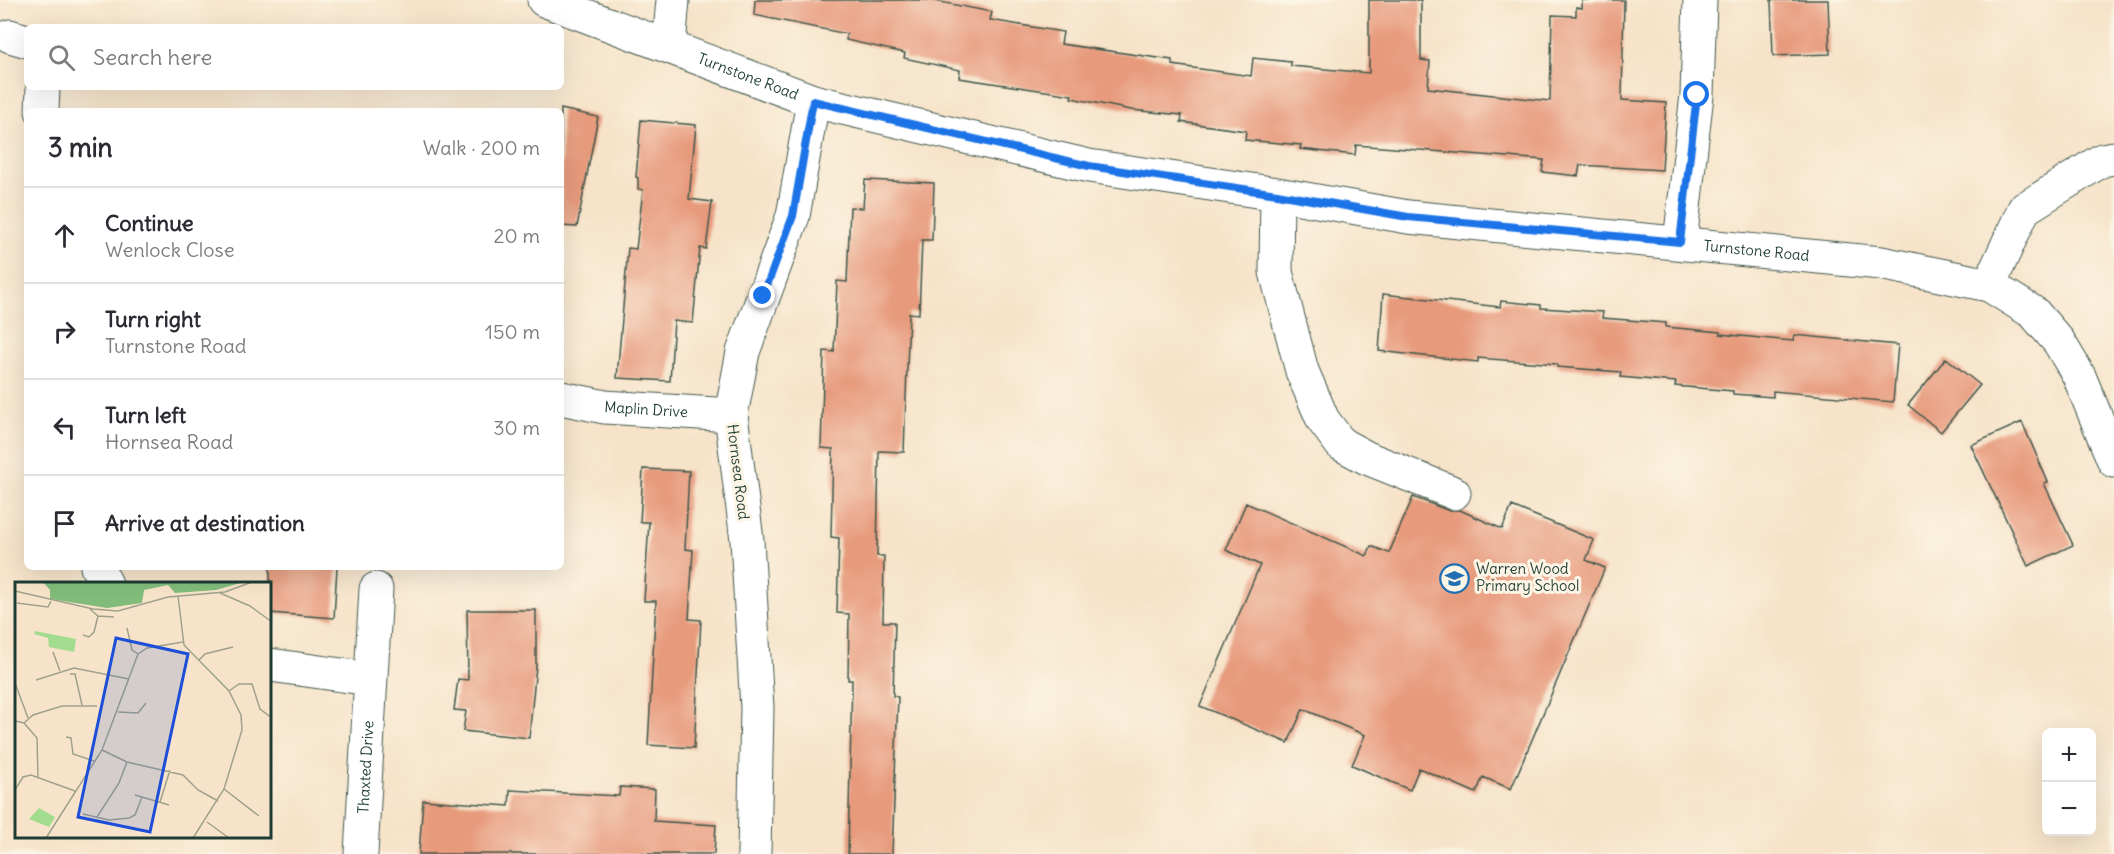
<!DOCTYPE html>
<html lang="en">
<head>
<meta charset="utf-8">
<style>
	:root { --surface:#fff; --page:#f7f7f7; --text:#2b2b33; --muted:#7c7c81; --line:#e1e1e2 }
	body { margin:0; font-family:Delius,sans-serif; background:var(--page); color:var(--text) }
	.controls { position:absolute; right:18px; bottom:18px; display:grid; overflow:hidden; border-radius:9px; box-shadow:0 6px 24px #0002 }
	.controls button { width:54px; height:54px; display:grid; place-items:center; padding:0; border:0; border-bottom:2px solid var(--line); background:var(--surface); color:var(--text); font:30px sans-serif }
	.stop { position:absolute; width:18px; height:18px; margin:-14px; border:4px solid #1a73e8; border-radius:50%; background:#fff }
	.stop.end { background:#1a73e8; border-color:#fff; box-shadow:0 2px 6px #0008 }
	.list { margin:0; padding:0; list-style:none }
	h2 { display:flex; justify-content:space-between; align-items:center; height:78px; margin:0; padding:0 24px; font-size:26px }
	h2 small { font-size:20px; font-weight:400; color:var(--muted) }
	.list li { display:grid; grid-template-columns:39px 1fr auto; gap:18px; align-items:center; box-sizing:border-box; height:96px; padding:0 24px; border-top:2px solid var(--line) }
	.list b { display:block; font-size:22px; white-space:nowrap }
	.list p { margin:0; font-size:20px; white-space:nowrap; color:var(--muted) }
	.list em { font-size:20px; font-style:normal; color:var(--muted) }
	.icon { flex:none; width:33px; height:33px; fill:none; stroke:currentColor; stroke-width:2; stroke-linecap:round; stroke-linejoin:round }
	.map { position:relative; flex:none; width:2114px; height:854px; overflow:hidden }
	.search { position:absolute; background:var(--surface); box-shadow:0 6px 24px #0002; left:24px; top:24px; width:540px; height:66px; display:flex; align-items:center; gap:15px; box-sizing:border-box; padding:0 21px; border-radius:9px; color:var(--muted); font-size:22px }
	.panel { position:absolute; background:var(--surface); box-shadow:0 6px 24px #0002; left:24px; top:108px; width:540px; height:462px; border-radius:9px }
	.map>svg:first-child { display:block }
	.building { fill:#e79a7b }
	.lines { fill:none; stroke-linecap:round; stroke-linejoin:round }
	.minor-casing { stroke:#3f564a; stroke-width:35 }
	.minor { stroke:#fff; stroke-width:33 }
	.route { stroke:#1a73e8; stroke-width:8 }
	.labels { text-anchor:middle; stroke-width:6; stroke-linejoin:round; paint-order:stroke }
	.street-label { font-size:15px; fill:#1f3d34; stroke:#fcf5e5 }
	.poi-label { font-size:15px; fill:#1f3d34; stroke:#fcf5e5; text-anchor:start }
	.inset-road { fill:none; stroke:#a0a18d; stroke-width:1.5 }
	.view { fill:#1d4ed8; fill-opacity:0.15; stroke:#1d4ed8; stroke-width:3 }
	.inset-edge { fill:none; stroke:#1f3d34; stroke-width:3 }
</style>
</head>
<body>
<div class="map">
<svg width="2114" height="854" viewBox="0 0 2114 854">
	<rect width="100%" height="100%" fill="#fcf5e5"/>
	<filter id="ink" filterUnits="userSpaceOnUse"><feTurbulence type="fractalNoise" baseFrequency=".0167" numOctaves="2"/><feDisplacementMap in="SourceGraphic" scale="12" xChannelSelector="R" yChannelSelector="G"/><feConvolveMatrix kernelMatrix="1 2 1 2 8 2 1 2 1" color-interpolation-filters="sRGB"/></filter>
	<filter id="wash" filterUnits="userSpaceOnUse"><feTurbulence type="fractalNoise" baseFrequency=".008" numOctaves="4" result="noise"/><feDisplacementMap in="SourceGraphic" scale="24" xChannelSelector="R" yChannelSelector="G"/><feGaussianBlur stdDeviation="1.35" result="paint"/><feColorMatrix in="noise" values="0 0 0 0 0 0 0 0 0 0 0 0 0 0 0 0 0 1.4 0 .05"/><feComposite in="paint" operator="in"/></filter>
	<g filter="url(#wash)">
		<rect width="100%" height="100%" fill="#f6e3c9"/>
		<g id="blocks">
			<!-- building -->
			<path class="building" d="M755,0h175l62,12 -2,8 73,12 -2,12 111,16v5l79,11 2,-18 38,4v4l78,7v-73h52v60l9,1 -2,27 122,13 2,-86 24,1v-9l6,1v-8h42l-2,100 44,3 -4,67 -82,-5 -2,11 -36,-4 2,-12 -188,-15 -1,10 -55,-6 1,-4 -56,-5 1,-9 -65,-9 1,-7 -51,-5 -60,-12 1,-3 -113,-17 1,-8 -56,-12 1,-5 -59,-13 1,-6 -93,-19z
				M1771,0h57l2,54 -57,2z
				M561,109l37,8 -21,110 -16,-1z
				M641,120l55,5 -7,74 23,3 -6,47 -6,-1 -7,75 -19,-2 -4,60 -53,-3 11,-130 8,1 7,-59 -5,-1v-11l-2,-1z
				M865,180l69,3 -2,57h-10l-3,74 -10,-1 -5,139 -25,-1 -2,105h7l-1,66h12l-2,74 5,1 -6,157h-44l4,-174h-4l1,-66 -12,-1 2,-75 -8,-1 2,-88 -12,-1 3,-97 10,1 3,-71 10,1 3,-75 13,1z
				M1383,294l117,13 1,-6 40,4v3l62,4 -1,6 64,5v4l54,5v2l73,7 1,-6 104,10 -5,57 -120,-11v6l-40,-3v-3l-58,-5 1,-4 -56,-5 1,-5 -64,-5v-3l-79,-6v4l-99,-11z
				M1946,358l34,27 -39,47 -33,-27z
				M2022,422l26,60 -4,1 29,62 -45,21 -57,-121z
				M643,469l46,2 -4,78 8,1 -4,69 12,1 -7,128 -46,-3 8,-144h-12l5,-79h-9z
				M1413,497l34,13h13l42,19 10,-23 82,34 -8,20 19,8 -94,221 -28,-12 -7,16 -57,-25 -9,22 -58,-25 13,-30 -62,-26 -15,34 -88,-37 60,-141 -34,-15 20,-47 121,53 4,-10 18,7z
				M270,567h67l-3,51 -64,-5z
				M467,610h69v56l-7,72 -66,-7 3,-20 -12,-1 4,-31 10,1z
				M620,787l35,2 -1,32 62,4 -2,29h-295l4,-54 86,6 1,-16 109,6z"/>
		</g>
	</g>
	<g filter="url(#ink)">
		<use href="#blocks" fill-opacity="0" stroke="#3f564a" stroke-width="1.5"/>
		<g class="lines">
			<defs>
				<g id="minor">
					<path id="s1" d="M544,0l269,101 276,65 188,28 131,23 473,46 108,22 45,28 25,29 20,34 35,85"/>
					<path d="M10,36l17,5"/>
					<path d="M669,45l4,-45"/>
					<path d="M42,111l1,-24"/>
					<path d="M1277,194l-1,78 26,99 21,49 18,24 26,14 87,35"/>
					<path d="M1680,242l17,-147 3,-95"/>
					<path d="M1989,285l35,-76 78,-49 12,-2"/>
					<path id="s2" d="M561,398l44,9 126,8"/>
					<path d="M97,567l9,17"/>
					<path d="M270,665l100,14"/>
					<path id="s3" d="M361,854l15,-265"/>
					<path d="M754,854l3,-146 -10,-168 -16,-125 12,-63 50,-136 20,-115"/>
				</g>
			</defs>
			<!-- minor casing -->
			<use href="#minor" class="minor-casing"/>
			<!-- minor -->
			<use href="#minor" class="minor"/>
		</g>
	</g>
	<g class="lines" filter="url(#ink)">
		<!-- route -->
		<path class="route" d="M763,296l30,-80 20,-115 276,65 188,28 131,23 272,25 17,-147"/>
	</g>
	<!-- icons -->
	<defs>
		<symbol id="school-ring" viewBox="-11 -11 22 22"><circle r="9.5" fill="#fcf5e5" stroke="#1f6fb2" stroke-width="1.5"/><path d="M0-5L7-2L0 1L-7-2ZM-4 1L0 2.5L4 1V4Q0 6-4 4Z" fill="#1f6fb2"/></symbol>
	</defs>
	<g fill-rule="evenodd">
		<use href="#school-ring" x="1438" y="562" width="33" height="33"/>
	</g>
	<g class="labels">
		<!-- street labels -->
		<g class="street-label">
			<text dy="5" stroke="none"><textPath href="#s1" startOffset="218">Turnstone Road</textPath></text>
			<text dy="5" stroke="none"><textPath href="#s1" startOffset="1244">Turnstone Road</textPath></text>
			<text dy="5" stroke="none"><textPath href="#s2" startOffset="86">Maplin Drive</textPath></text>
			<text transform="translate(738 472) rotate(83)" y="5">Hornsea Road</text>
			<text dy="5" stroke="none"><textPath href="#s3" startOffset="87">Thaxted Drive</textPath></text>
		</g>
		<!-- poi labels -->
		<g class="poi-label">
			<text x="1476" y="574">Warren Wood<tspan x="1476" dy="17">Primary School</tspan></text>
		</g>
	</g>
	<!-- overview -->
	<g transform="translate(15 582)">
		<rect width="256" height="256" fill="#f6e3c9"/>
		<path d="M20,49l41,8 -2,13 -25,-5 -1,-9 -14,-4zM24,226l16,9 -6,10 -20,-8z" fill="#a2dc8f"/>
		<path d="M28,0h201l-28,8 -41,3 -7,-8 -24,5 -2,13 -35,5 -57,-9v-9z" fill="#81bc7a"/>
		<path class="inset-road" d="M0,9l78,18 25,2 50,-14 57,-5 27,-10M205,11l30,13 22,16M163,14l6,49 45,46 12,24 1,15 -18,59 -31,49M2,21l31,4 3,-6M75,27l8,7 16,1M112,46l5,22 6,4M68,53l6,2 5,-5 4,-16M38,70l7,19M184,78l6,-6 28,-7M55,92h5l7,31M21,98l38,-12 55,11M0,101l13,35M214,109l10,-7h13l8,25 12,9M103,130l20,1 8,-10M0,139l9,2 13,15 1,39M9,141l9,-8 29,-9h35M51,155l5,1 2,16 21,7M87,168l25,12 56,13 15,15 20,11M209,207l35,27M0,208l8,-13 8,-2 44,16M120,213l34,10M145,220l10,-32M68,232l26,6 20,-2 6,-3 7,-18M82,235l22,-34 8,-21M192,240l22,16M31,256l56,-88 36,-96 9,-6 36,-6"/>
		<path class="view" d="M101,56l72,16 -38,178 -72,-15z"/>
		<rect width="256" height="256" class="inset-edge"/>
	</g>
</svg>
<div class="controls">
<button>+</button>
<button>−</button>
</div>
<div class="stop" style="left:1697px;top:95px"></div>
<div class="stop end" style="left:763px;top:296px"></div>
<div class="search"><svg class="icon" aria-label="search" viewBox="0 0 24 24"><circle cx="10" cy="10" r="6"/><path d="M15 15l6 6"/></svg>Search here</div>
<section class="panel">
<h2>3 min<small>Walk · 200 m</small></h2>
<ul class="list">
<li><svg class="icon" aria-label="ahead" viewBox="0 0 24 24"><path d="M12 20V5M6 11l6-6 6 6"/></svg><div><b>Continue</b><p>Wenlock Close</p></div><em>20 m</em></li>
<li><svg class="icon" aria-label="right" viewBox="0 0 24 24"><path d="M7 20v-9h11M14 6l5 5-5 5"/></svg><div><b>Turn right</b><p>Turnstone Road</p></div><em>150 m</em></li>
<li><svg class="icon" aria-label="left" viewBox="0 0 24 24"><path d="M17 20v-9H6M10 6l-5 5 5 5"/></svg><div><b>Turn left</b><p>Hornsea Road</p></div><em>30 m</em></li>
<li><svg class="icon" aria-label="arrive" viewBox="0 0 24 24"><path d="M6 21V4h12l-3 4 3 4H6"/></svg><div><b>Arrive at destination</b></div></li>
</ul>
</section>
</div>
</body>
</html>
